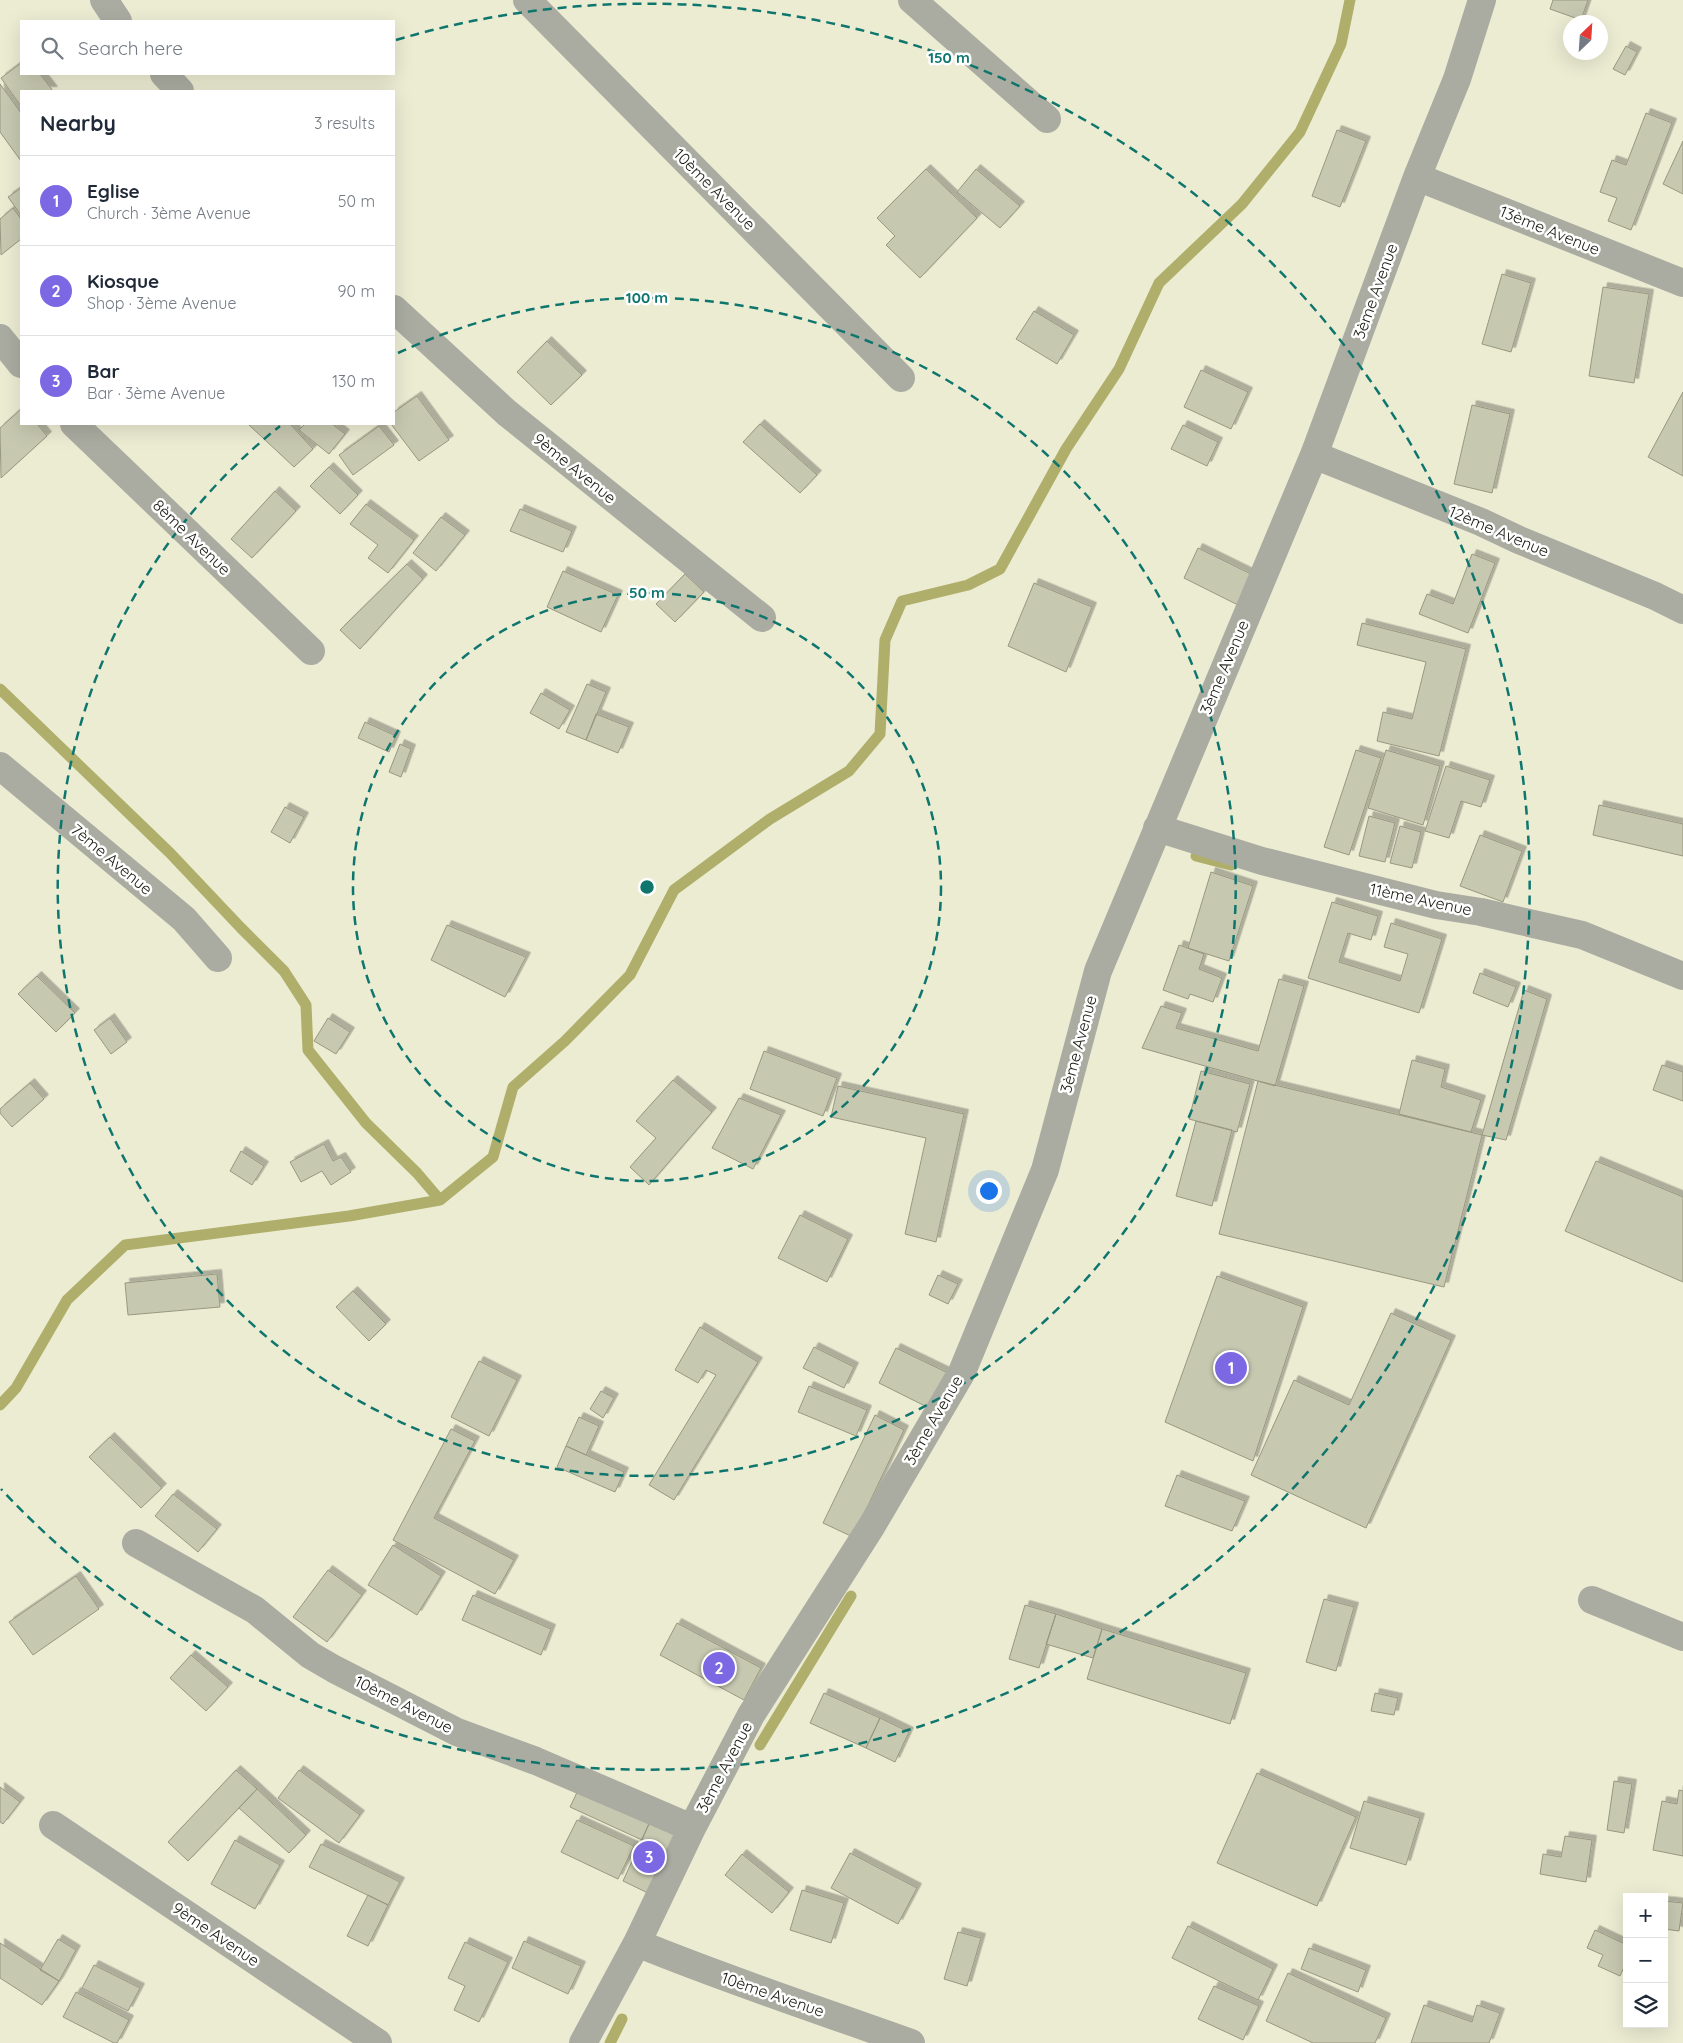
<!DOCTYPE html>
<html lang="en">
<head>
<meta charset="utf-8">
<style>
	:root { --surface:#fff; --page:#f2f2f3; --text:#1f2937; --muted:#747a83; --line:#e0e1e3; --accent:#7d68e4 }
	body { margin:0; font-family:Quicksand,sans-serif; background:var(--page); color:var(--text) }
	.controls { position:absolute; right:15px; bottom:15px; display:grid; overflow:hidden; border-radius:0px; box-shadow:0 5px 20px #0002 }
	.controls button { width:45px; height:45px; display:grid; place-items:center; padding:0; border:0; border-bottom:1px solid var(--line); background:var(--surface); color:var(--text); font:25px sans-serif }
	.compass { position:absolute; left:1563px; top:15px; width:45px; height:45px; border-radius:50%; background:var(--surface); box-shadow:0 5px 20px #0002; rotate:25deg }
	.you { position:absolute; left:988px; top:1190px; width:18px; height:18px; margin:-12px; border:4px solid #fff; border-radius:50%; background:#1a73e8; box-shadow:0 0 0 8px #1a73e833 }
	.badge { display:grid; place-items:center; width:32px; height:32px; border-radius:50%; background:var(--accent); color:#fff; font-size:16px; font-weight:700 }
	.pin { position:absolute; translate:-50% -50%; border:2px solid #fff; box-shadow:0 1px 5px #0006 }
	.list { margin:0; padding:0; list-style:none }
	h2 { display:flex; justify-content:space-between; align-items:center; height:65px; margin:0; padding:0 20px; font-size:21px }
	h2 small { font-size:16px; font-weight:400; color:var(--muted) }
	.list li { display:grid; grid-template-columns:32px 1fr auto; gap:15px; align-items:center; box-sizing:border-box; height:90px; padding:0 20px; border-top:1px solid var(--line) }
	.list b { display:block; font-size:19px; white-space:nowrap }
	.list p { margin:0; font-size:16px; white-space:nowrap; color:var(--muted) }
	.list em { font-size:16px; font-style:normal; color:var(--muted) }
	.icon { flex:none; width:28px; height:28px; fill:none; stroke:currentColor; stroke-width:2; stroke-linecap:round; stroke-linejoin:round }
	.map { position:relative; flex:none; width:1683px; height:2043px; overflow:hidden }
	.search { position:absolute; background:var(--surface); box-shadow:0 5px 20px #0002; left:20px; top:20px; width:375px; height:55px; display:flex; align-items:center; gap:12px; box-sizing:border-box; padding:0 18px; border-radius:0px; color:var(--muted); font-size:19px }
	.panel { position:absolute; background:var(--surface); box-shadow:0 5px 20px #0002; left:20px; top:90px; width:375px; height:335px; border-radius:0px }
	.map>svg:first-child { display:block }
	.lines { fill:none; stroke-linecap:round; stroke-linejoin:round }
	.stream { stroke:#afae6a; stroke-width:11 }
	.building { fill:#c7c8b0; stroke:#989881; filter:url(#shadow) }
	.street { stroke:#abaca1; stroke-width:28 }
	.ring { fill:none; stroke:#0f766e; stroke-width:2.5; stroke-dasharray:9 6 }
	.labels { text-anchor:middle; stroke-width:5; stroke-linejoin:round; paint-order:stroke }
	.street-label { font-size:16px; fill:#191911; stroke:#fff }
	.centre { fill:#0f766e; stroke:#fff; stroke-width:2.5 }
	.ring-label { font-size:15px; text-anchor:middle; font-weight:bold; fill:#0f766e; stroke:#fff; stroke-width:5; stroke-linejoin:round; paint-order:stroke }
</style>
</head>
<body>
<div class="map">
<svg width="1683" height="2043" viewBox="0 0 1683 2043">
	<defs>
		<filter id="shadow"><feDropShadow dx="4.5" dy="-4.5" stdDeviation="0" flood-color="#0004"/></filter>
	</defs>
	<rect width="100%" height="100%" fill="#ececd3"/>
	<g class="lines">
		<!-- stream -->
		<path class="stream" d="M0,689l170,164 71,75 43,43 22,34 2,45 58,73 51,50 23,27
			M1196,856l35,9
			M0,1405l16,-17 51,-88 58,-55 224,-29 91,-16 53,-43 20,-70 52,-46 65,-66 44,-85 96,-71 79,-48 31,-37 5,-94 17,-39 66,-16 32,-16 66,-120 53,-80 40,-86 83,-79 58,-72 41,-88 9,-44
			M760,1745l91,-149
			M610,2043l12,-24"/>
	</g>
	<!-- building -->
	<path class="building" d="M1553,0h35l-7,20 -31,-11z
		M1626,46l11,6 -12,23 -12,-6z
		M21,63v11h19l13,17h-32v15l-20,-28z
		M0,84l21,29v48l-21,-29z
		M1646,113l26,10 -41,107 -23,-9 9,-23 -17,-6 12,-32 14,5z
		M1337,130l29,11 -26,66 -28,-11z
		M1683,141v53l-20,-10z
		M926,169l51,49 -57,60 -34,-33 9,-9 -18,-18z
		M976,169l44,37 -20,22 -43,-36z
		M21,188v27l-13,-18z
		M13,208l8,11v20l-20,16 -1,-36z
		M1502,274l29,9 -20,69 -29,-8z
		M1603,287l46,7 -15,89 -45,-7z
		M1034,311l40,24 -17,29 -41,-25z
		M547,341l35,34 -31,30 -34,-33z
		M1201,370l47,22 -17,37 -47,-22z
		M1683,392v84l-35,-19z
		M417,396l32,44 -30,21 -28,-37h3v-12z
		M1472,405l38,9 -18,79 -38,-9z
		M21,409v15h16l10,12 -46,42 -1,-50z
		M248,424h42l23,25 -19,18z
		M305,424h27l13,10 -16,20 -30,-24z
		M760,424l57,51 -17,18 -57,-51z
		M1183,425l35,17 -11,24 -36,-17z
		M379,426l15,19 -41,30 -14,-20z
		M329,467l29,28 -18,19 -30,-28z
		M275,491l21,20 -44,47 -21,-19z
		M366,504l48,36 -26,33 -20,-15 10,-13 -28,-21z
		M520,509l52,22 -9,21 -53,-21z
		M441,517l24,18 -29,36 -23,-18z
		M1198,548l59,29 -15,30 -58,-29z
		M1472,554l23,9 -27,70 -49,-19 8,-20 26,10z
		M407,564l16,15 -63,70 -20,-19z
		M563,571l55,24 -17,37 -54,-25z
		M685,574l19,18 -29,30 -19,-18z
		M1034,583l58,24 -26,65 -58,-26z
		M1362,623l104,26 -27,107 -62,-15 6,-29 29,7 14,-57 -69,-17z
		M587,684l19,8 -20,48 -20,-8z
		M541,693l29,17 -11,19 -29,-16z
		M596,714l33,13 -11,26 -32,-13z
		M365,722l31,14 -7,16 -31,-14z
		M400,744l11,5 -10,28 -12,-5z
		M1356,750l25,8 -32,97 -25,-8z
		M1386,750l54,16 -17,59 -55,-17z
		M1446,766l44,14 -9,27 -20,-6 -12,37 -24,-7z
		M1599,805l84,19v32l-90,-21z
		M285,807l19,10 -14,26 -19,-11z
		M1369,816l26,7 -10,39 -26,-6z
		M1400,826l21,6 -9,36 -22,-5z
		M1480,835l42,16 -19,51 -43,-16z
		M1211,872l42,14 -24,75 -41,-13z
		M1332,902l46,14 -7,24 -23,-7 -9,29 61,19 8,-27 -24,-7 7,-24 51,16 -23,74 -111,-35z
		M447,925l79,32 -21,40 -74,-37z
		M1179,945l25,9 -5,15 23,9 -9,24 -23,-8 -2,5 -25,-9z
		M1480,973l36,14 -8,20 -35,-14z
		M37,976l38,37 -19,19 -38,-38z
		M1279,979l25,7 -29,100 -133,-38 19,-42 21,7 -6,15 82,23z
		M1524,990l23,9 -41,141 -24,-5z
		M110,1018l17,24 -16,12 -17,-24z
		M328,1018l22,14 -14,22 -22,-13z
		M764,1051l73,27 -14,38 -73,-27z
		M1412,1060l33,9 -4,18 40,13 -10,32 -72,-18z
		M1662,1065l21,7v29l-30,-11z
		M1201,1071l49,13 -13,48 -48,-13z
		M673,1080l39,32 -63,73 -19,-18 26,-29 -20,-17z
		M1258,1081l224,54 -38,152 -225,-53z
		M30,1083l14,16 -32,28 -12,-14v-4z
		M838,1086l126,28 -28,128 -31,-8 21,-96 -95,-21z
		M739,1098l42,17 -28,54 -41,-21z
		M1196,1121l36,9 -20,76 -36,-10z
		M324,1144l9,17 8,-4 10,15 -20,13 -9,-14 -21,11 -11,-20z
		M241,1151l23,15 -12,19 -22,-14z
		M1596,1161l87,36v85l-118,-51z
		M800,1215l48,24 -21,43 -49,-24z
		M217,1274l3,33 -92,8 -3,-32z
		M938,1275l20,9 -10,20 -19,-9z
		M1217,1276l86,31 -50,154 -88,-39z
		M353,1291l33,33 -17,17 -33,-34z
		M1391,1313l60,27 -85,188 -115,-53 43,-95 55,25z
		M700,1327l58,35 -84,138 -25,-15 67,-110 -10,-5 -8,13 -23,-13z
		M814,1347l40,20 -10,21 -41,-20z
		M896,1348l54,26 -17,36 -54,-27z
		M479,1361l38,19 -28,56 -38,-19z
		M809,1386l58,24 -11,26 -58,-24z
		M601,1391l13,7 -11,20 -13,-9z
		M875,1415l29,15 -51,107 -30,-14z
		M579,1417l20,9 -13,29 -20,-9z
		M451,1429l24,12 -41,77 80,42 -19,34 -102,-54z
		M110,1437l52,51 -21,20 -52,-51z
		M566,1446l58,26 -9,20 -58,-25z
		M1177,1475l68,26 -13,30 -67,-25z
		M173,1494l44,35 -19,23 -43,-36z
		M393,1545l48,31 -24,39 -49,-30z
		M328,1570l34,25 -35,47 -34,-25z
		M76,1576l23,33 -66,46 -24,-33z
		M473,1595l78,34 -10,26 -79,-35z
		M1324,1599l30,8 -18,64 -30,-9z
		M1025,1605l31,9 -17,54 -30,-9z
		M1056,1614l46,15 -9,29 -47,-14z
		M677,1623l84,45 -17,32 -84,-45z
		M1102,1629l144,44 -16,51 -143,-45z
		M191,1655l37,32 -22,24 -36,-33z
		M824,1693l56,25 -14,30 -56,-25z
		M1375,1693l23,5 -4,17 -23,-4z
		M880,1718l29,14 -14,30 -29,-14z
		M236,1770l21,19 -69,72 -20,-19z
		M299,1770l61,45 -21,28 -61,-45z
		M1257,1773l99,44 -39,89 -100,-43z
		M1614,1781l18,3 -8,49 -17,-3z
		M581,1784l71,33 -10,23 -72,-33z
		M0,1787l20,15 -17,22 -3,-2z
		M257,1789l49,46 -17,18 -50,-45z
		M1679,1790l4,1v65l-30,-6 9,-49 15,3z
		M1364,1801l56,17 -14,47 -56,-17z
		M652,1817l27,12 -29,65 -27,-13z
		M577,1820l57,26 -16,33 -57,-27z
		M1565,1836l27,4 -6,42 -46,-8 3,-20 18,3z
		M235,1840l45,25 -25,44 -44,-25z
		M321,1844l79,38 -12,23 -79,-38z
		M850,1853l67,35 -19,36 -67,-36z
		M742,1854l47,38 -17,21 -47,-38z
		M802,1890l42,13 -13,40 -41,-13z
		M368,1895l20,10 -20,41 -21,-10z
		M1664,1901l19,2 -4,28 -15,-2z
		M1188,1926l85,43 -15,31 -86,-42z
		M1595,1930l32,15v23l-3,-1 -4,9 -22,-10 5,-11 -16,-7z
		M958,1932l23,6 -14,48 -23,-7z
		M58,1939l18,11 -17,31 -19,-11z
		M524,1941l57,25 -13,28 -56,-26z
		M465,1942l43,20 -29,60 -25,-12 11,-24 -17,-8z
		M0,1943l59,38 -17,24 -42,-27z
		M1309,1948l57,22 -8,22 -57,-23z
		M94,1965l46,23 -12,23 -46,-23z
		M1288,1973l98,45 -11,25h-62l-47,-22z
		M1214,1986l45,20 -16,34 -45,-21z
		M76,1992l53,28 -12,23h-3l-51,-26z
		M1424,2005l48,17 5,-17 23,8 -11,30h-78z"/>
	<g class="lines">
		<!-- street -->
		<path class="street" d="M104,0l14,21
			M527,0l374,378
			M912,0l135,119
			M164,74l16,17
			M1417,177l266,106
			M394,309l113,104 255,205
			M0,338l21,26
			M74,424l237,227
			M1314,455l167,67 38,18 136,56 28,14
			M0,766l184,153 34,39
			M1157,828l105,33 174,44 45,7 101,23 101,41
			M136,1543l119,67 55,45 24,14 123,63 79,29 156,67
			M1592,1600l91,37
			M53,1825l325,218
			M637,1943c90,37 182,67 274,100
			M583,2043l54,-100 55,-115 59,-113 120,-188 91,-155 83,-202 53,-199 216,-516 103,-278 40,-98 25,-79"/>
	</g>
	<!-- distance rings -->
	<g class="ring">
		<circle cx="647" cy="887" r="294"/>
		<path d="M398 353A589 589 0 1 1 280 426"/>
		<path d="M396 40A883 883 0 1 1 1 1489"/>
	</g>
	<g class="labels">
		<!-- street labels -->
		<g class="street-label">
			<text transform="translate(715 189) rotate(45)" y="6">10ème Avenue</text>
			<text transform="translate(1550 230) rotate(22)" y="6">13ème Avenue</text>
			<text transform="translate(1375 291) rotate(-70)" y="6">3ème Avenue</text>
			<text transform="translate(575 468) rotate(39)" y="6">9ème Avenue</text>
			<text transform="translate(1499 531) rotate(23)" y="6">12ème Avenue</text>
			<text transform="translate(192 537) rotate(44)" y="6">8ème Avenue</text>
			<text transform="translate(1224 667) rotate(-67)" y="6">3ème Avenue</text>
			<text transform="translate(112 859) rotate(40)" y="6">7ème Avenue</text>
			<text transform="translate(1421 899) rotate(12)" y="6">11ème Avenue</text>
			<text transform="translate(1078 1044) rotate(-75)" y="6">3ème Avenue</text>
			<text transform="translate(933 1420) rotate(-60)" y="6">3ème Avenue</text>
			<text transform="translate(404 1704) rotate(27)" y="6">10ème Avenue</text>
			<text transform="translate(724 1767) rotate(-62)" y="6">3ème Avenue</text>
			<text transform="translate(216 1934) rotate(34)" y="6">9ème Avenue</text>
			<text transform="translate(773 1994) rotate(19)" y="6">10ème Avenue</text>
		</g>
	</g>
	<circle cx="647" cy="887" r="8" class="centre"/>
	<g class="ring-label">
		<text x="949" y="63">150 m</text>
		<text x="647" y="303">100 m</text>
		<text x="647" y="598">50 m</text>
	</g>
</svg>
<div class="controls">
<button>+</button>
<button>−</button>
<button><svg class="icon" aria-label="layers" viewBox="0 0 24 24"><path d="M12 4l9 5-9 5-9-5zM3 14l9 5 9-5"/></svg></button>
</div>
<svg class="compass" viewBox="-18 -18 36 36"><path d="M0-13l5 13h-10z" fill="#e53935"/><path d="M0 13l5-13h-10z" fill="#747a83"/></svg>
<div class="you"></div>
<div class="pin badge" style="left:1231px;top:1368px">1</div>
<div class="pin badge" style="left:719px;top:1668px">2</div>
<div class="pin badge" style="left:649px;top:1857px">3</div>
<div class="search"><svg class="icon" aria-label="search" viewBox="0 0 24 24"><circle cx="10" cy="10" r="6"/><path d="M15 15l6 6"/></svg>Search here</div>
<section class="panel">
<h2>Nearby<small>3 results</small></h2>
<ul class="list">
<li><span class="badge">1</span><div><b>Eglise</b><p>Church · 3ème Avenue</p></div><em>50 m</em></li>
<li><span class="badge">2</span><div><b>Kiosque</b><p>Shop · 3ème Avenue</p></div><em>90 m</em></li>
<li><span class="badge">3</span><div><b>Bar</b><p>Bar · 3ème Avenue</p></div><em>130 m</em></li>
</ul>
</section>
</div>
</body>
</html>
